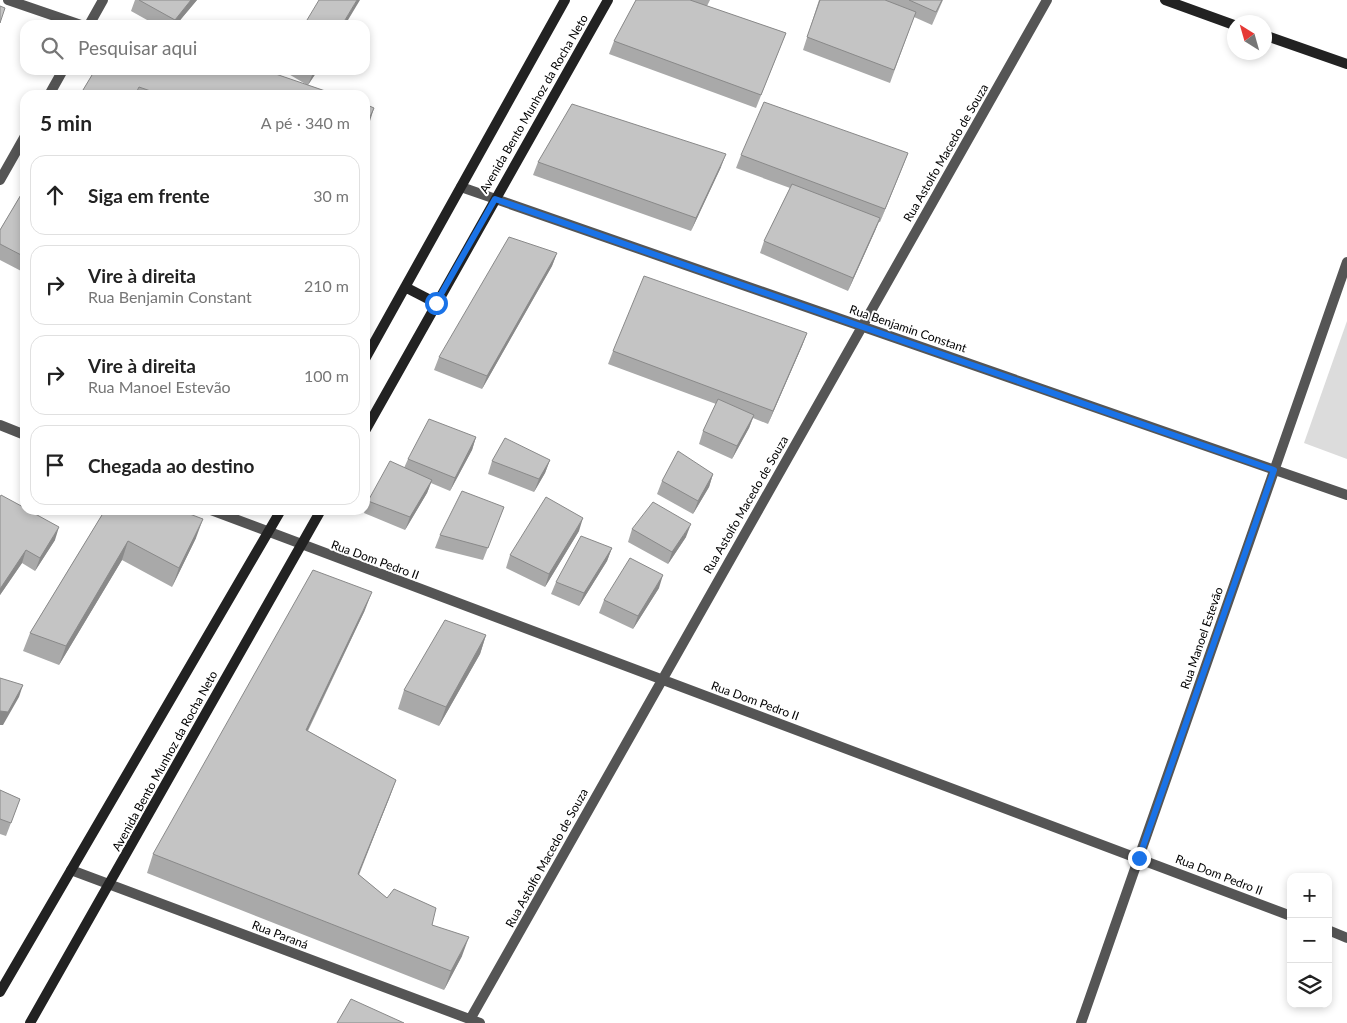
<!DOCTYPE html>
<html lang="pt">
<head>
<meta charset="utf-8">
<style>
	:root { --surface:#fff; --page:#f6f6f6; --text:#222; --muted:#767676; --line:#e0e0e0 }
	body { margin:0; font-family:Lato,sans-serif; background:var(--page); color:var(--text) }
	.controls { position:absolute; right:15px; bottom:15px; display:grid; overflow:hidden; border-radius:10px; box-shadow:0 2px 8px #0003 }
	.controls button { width:45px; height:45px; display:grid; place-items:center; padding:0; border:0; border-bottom:1px solid var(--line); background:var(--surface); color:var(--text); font:25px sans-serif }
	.compass { position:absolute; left:1227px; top:15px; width:45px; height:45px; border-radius:50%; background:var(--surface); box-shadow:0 2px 8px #0003; rotate:323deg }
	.stop { position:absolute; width:15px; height:15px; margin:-11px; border:4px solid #1a73e8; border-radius:50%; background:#fff }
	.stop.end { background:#1a73e8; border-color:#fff; box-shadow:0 1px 5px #0008 }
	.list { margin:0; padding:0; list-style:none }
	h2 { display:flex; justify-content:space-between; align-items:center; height:65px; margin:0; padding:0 20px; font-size:21px }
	h2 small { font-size:16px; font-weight:400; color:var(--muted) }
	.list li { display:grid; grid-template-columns:32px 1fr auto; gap:15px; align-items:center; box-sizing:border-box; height:80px; margin:0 10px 10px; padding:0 10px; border:1px solid var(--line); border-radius:15px }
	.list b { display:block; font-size:19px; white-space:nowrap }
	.list p { margin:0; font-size:16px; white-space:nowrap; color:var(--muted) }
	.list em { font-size:16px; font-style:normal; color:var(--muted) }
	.icon { flex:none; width:28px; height:28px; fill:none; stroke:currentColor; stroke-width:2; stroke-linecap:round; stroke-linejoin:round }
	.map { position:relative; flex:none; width:1347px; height:1023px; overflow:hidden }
	.search { position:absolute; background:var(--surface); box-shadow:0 2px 8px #0003; left:20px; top:20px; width:350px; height:55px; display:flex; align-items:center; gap:12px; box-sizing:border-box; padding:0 18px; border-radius:15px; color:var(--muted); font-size:19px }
	.panel { position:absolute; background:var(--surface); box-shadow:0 2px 8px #0003; left:20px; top:90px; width:350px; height:425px; border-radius:15px }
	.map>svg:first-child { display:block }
	.green { fill:#dcdcdc }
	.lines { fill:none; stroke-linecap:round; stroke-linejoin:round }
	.minor { stroke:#555; stroke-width:10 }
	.secondary { stroke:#222; stroke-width:10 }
	.wall { fill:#a9a9a9 }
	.shaded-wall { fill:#898989 }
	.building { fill:#c4c4c4; stroke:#898989 }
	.route { stroke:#1a73e8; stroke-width:6 }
	.labels { text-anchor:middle; stroke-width:4; stroke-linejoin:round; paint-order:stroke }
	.street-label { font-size:12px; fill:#000; stroke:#fff }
</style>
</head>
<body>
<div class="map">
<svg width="1347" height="1023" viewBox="0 0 1347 1023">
	<rect width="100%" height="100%" fill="#fff"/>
	<!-- green -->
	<path class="green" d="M1347,321v138l-43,-16z"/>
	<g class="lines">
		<!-- minor -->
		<path class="minor" d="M8,0l73,25
			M89,25l14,-25
			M49,95l14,-25
			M0,180l25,-44
			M461,187l886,308
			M0,425l25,10
			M211,510l1080,406
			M71,870l409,153
			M1328,930l19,8
			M468,1023l579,-1023
			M1081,1023l266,-761"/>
		<!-- secondary -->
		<path class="secondary" d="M1165,0l69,25
			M1264,35l83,29
			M405,287l31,16
			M365,359l200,-359
			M365,431l243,-431
			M0,992l281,-482
			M30,1023l291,-513"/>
	</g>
	<!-- wall -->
	<path class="wall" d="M135,0h62l-21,25h-20l-25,-14z
		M636,0h74l-3,6 79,27 -30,75 -147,-54 5,-13z
		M819,0h124l-11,25 -18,-8 -24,66 -87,-33z
		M95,70l212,15 -25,-15h36l-10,15 29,10h-257z
		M908,153l-28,69h-1l-31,69 -88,-38 4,-12 26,-53 -54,-20 5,-13z
		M538,162l183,5 -30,64 -158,-56z
		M25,188v85l-25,-13v-30z
		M557,253l-5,13 -70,123 -48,-19 5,-13z
		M807,333l-5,13 -34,78 -15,-6 -4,10 -17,31 -33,-15 4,-13 13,-27 -108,-40 5,-13z
		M476,437l-4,13 -22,41 -19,-8 -4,10 -22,37 -41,-17 4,-12 36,-33 4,-9z
		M550,460l-5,13 -11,19 -46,-18 4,-13z
		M713,474l-4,13 -16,27 -36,-20 5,-13z
		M0,497l55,43 -20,31 -13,-8 -22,32z
		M504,507l-21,53 -48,-12 5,-13z
		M105,510l91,28 -24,49 -50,-27 -63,105 -36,-14 7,-18z
		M632,529l54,8 -18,27 -40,-22z
		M579,531l-34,56 -39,-19 4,-13z
		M612,548l-5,13 -28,45 -28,-12 5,-12z
		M659,588l-26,41 -34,-16 5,-13z
		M365,610l-57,121 88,49 -37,95 28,23 45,27 30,31 -18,34 -297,-117 6,-19z
		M486,635l-6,19 -41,72 -41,-17 6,-19z
		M0,790l20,9 -14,37 -6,-2z"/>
	<!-- shaded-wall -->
	<path class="shaded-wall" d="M191,0h6l-21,25h-3l2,-5z
		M357,0h3l-15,25h-3z
		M314,70h4l-10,15 5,-12z
		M374,108l-4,13 -5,10v-3z
		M908,153l-5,13 -23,56 5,-13z
		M726,154l-5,13 -30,64 5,-13z
		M880,218l-5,13 -27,60 5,-13z
		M557,253l-5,13 -70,123 5,-13z
		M807,333l-5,13 -34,78 5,-13z
		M754,415l-5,13 -17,31 5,-13z
		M476,437l-4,13 -22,41 5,-13z
		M550,460l-5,13 -11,19 5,-13z
		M713,474l-4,13 -16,27 5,-13z
		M432,480l-5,13 -22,37 5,-13z
		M583,518l-4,13 -34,56 4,-13z
		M203,519l-7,19 -24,49 7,-19z
		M691,524l-5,13 -18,27 4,-12z
		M59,527l-4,13 -20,31 5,-13z
		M128,541l-6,19 -63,105 7,-19z
		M612,548l-5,13 -28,45 5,-13z
		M26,550l-4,13 -22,32v-6z
		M663,575l-4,13 -26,41 5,-13z
		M372,592l-7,18 -66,138 7,-18z
		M486,635l-6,19 -41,72 7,-19z
		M23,685l-4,12 -16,28h-3v-14z
		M396,780l-7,19 -38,94 7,-19z
		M469,937l-7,19 -18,34 7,-19z"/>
	<!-- building -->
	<path class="building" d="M139,0h52l-16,20z
		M319,0h38l-15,25h-38z
		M636,0h54l96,33 -25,62 -147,-54z
		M820,0h65l31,12 -22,58 -87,-33z
		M909,0h33l-6,12z
		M0,6l5,2 -5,15z
		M124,22l8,3h-10z
		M95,70h169l73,25h-175l-23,-8 -4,8h-55z
		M764,102l144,51 -23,56 -144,-54z
		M365,104l9,4 -9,20z
		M572,104l154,50 -30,64 -158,-56z
		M792,184l88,34 -27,60 -89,-37z
		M25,188v69l-25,-13v-14z
		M509,237l48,16 -70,123 -48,-19z
		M644,276l163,57 -34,78 -160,-60z
		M718,399l36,16 -17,31 -34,-15z
		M429,419l47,18 -21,41 -47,-19z
		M505,438l45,22 -11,19 -47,-18z
		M678,451l35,23 -15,27 -36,-20z
		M390,461l42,19 -22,37 -42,-16z
		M462,491l42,16 -16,41 -48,-13z
		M1,495l24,13v2h3l31,17 -19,31 -14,-8 -26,39v-92z
		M546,497l37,21 -34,56 -39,-19z
		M653,502l38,22 -19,28 -40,-23z
		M105,510h74l24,9 -24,49 -51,-27 -62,105 -36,-13z
		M581,536l31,12 -28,45 -28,-11z
		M630,558l33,17 -25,41 -34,-16z
		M313,570l59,22 -66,138 90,50 -38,94 29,24 7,-9 42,19 -4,17 37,12 -18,34 -298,-117z
		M445,620l41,15 -40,72 -42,-17z
		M0,678l23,7 -15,27 -8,-1z
		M0,790l20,9 -9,24 -11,-4z
		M351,999l53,24h-67z"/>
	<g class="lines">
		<!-- route -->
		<path class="route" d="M436,303l59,-104 779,271 -135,388"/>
	</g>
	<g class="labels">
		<!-- street labels -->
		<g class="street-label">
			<text transform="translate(534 104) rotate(-60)" y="4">Avenida Bento Munhoz da Rocha Neto</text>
			<text transform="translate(946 153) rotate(-60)" y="4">Rua Astolfo Macedo de Souza</text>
			<text transform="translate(908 329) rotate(19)" y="4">Rua Benjamin Constant</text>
			<text transform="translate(746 505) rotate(-60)" y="4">Rua Astolfo Macedo de Souza</text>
			<text transform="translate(375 560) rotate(20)" y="4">Rua Dom Pedro II</text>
			<text transform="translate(1202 638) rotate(-71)" y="4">Rua Manoel Estevão</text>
			<text transform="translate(755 701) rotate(20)" y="4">Rua Dom Pedro II</text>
			<text transform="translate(165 761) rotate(-61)" y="4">Avenida Bento Munhoz da Rocha Neto</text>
			<text transform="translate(547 858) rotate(-61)" y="4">Rua Astolfo Macedo de Souza</text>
			<text transform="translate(1219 875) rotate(21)" y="4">Rua Dom Pedro II</text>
			<text transform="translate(280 935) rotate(21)" y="4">Rua Paraná</text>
		</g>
	</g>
</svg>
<div class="controls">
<button>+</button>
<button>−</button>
<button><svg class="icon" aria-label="layers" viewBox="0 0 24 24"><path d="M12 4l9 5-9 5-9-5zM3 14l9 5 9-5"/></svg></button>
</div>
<svg class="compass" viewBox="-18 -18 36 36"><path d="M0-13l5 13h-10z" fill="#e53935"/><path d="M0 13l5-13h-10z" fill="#767676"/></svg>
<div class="stop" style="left:436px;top:303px"></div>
<div class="stop end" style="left:1139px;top:858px"></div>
<div class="search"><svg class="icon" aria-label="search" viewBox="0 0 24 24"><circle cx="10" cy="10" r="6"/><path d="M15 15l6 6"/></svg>Pesquisar aqui</div>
<section class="panel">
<h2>5 min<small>A pé · 340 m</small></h2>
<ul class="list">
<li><svg class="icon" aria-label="ahead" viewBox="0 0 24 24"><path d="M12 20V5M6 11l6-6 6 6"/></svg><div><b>Siga em frente</b></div><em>30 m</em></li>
<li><svg class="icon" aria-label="right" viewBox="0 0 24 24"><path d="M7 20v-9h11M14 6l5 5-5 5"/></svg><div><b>Vire à direita</b><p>Rua Benjamin Constant</p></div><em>210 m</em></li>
<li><svg class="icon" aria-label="right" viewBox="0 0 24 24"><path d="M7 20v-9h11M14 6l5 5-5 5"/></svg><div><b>Vire à direita</b><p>Rua Manoel Estevão</p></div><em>100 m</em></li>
<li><svg class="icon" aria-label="arrive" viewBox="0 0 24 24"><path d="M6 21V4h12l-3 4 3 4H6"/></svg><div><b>Chegada ao destino</b></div></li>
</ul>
</section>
</div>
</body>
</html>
